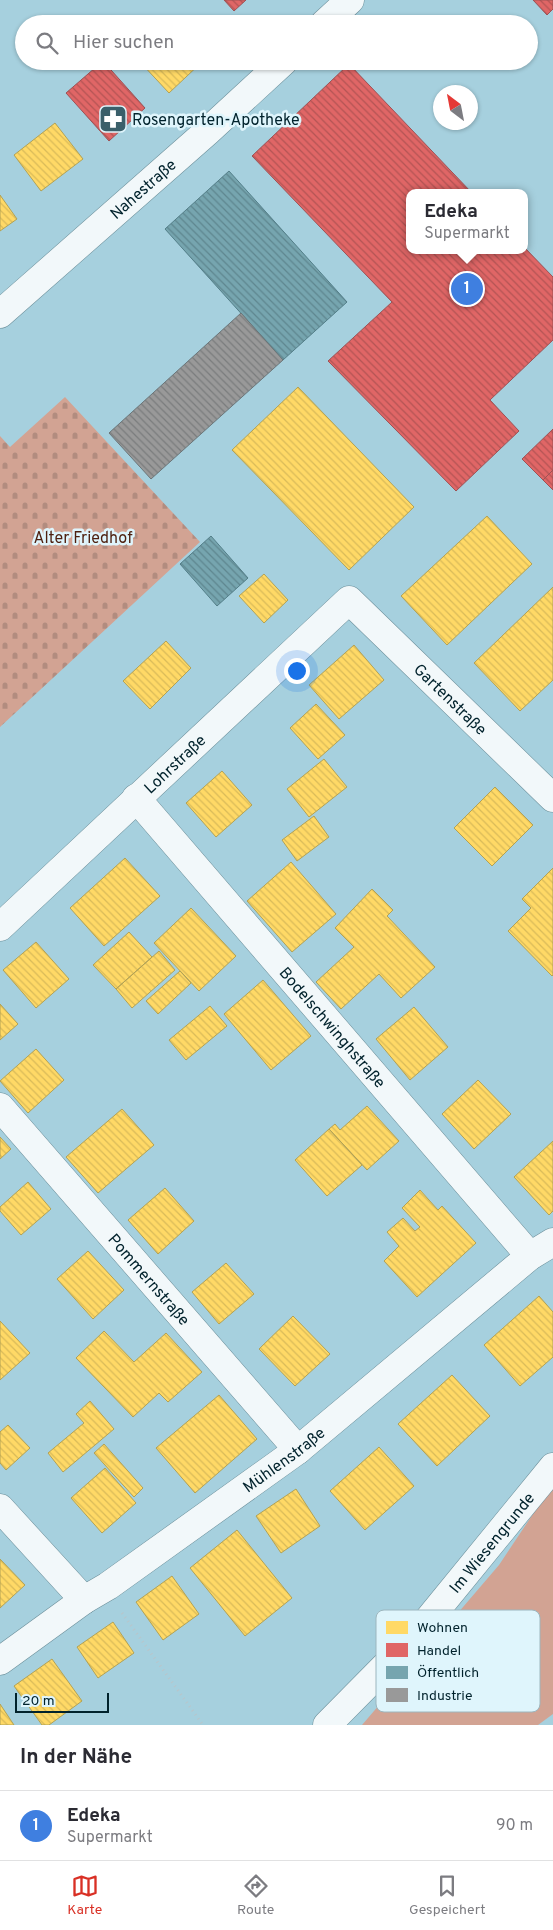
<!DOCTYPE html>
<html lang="de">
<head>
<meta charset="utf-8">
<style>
	:root { --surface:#fff; --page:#f2f2f3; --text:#2b2b33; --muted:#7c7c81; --line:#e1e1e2; --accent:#d93025 }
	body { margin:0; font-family:Overpass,sans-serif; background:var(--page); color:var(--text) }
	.compass { position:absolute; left:433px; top:85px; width:45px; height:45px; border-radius:50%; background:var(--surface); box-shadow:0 1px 4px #0004; rotate:328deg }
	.scale { position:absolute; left:15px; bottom:12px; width:94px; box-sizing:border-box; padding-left:5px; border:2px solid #00222c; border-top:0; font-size:14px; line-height:18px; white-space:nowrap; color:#00222c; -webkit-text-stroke:4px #dff5fc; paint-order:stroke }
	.you { position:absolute; left:296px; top:670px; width:18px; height:18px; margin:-12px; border:4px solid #fff; border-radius:50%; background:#1a73e8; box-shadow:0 0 0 8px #1a73e833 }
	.badge { display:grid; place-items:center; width:32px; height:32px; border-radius:50%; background:var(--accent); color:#fff; font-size:16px; font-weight:700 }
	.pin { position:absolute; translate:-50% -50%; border:2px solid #fff; box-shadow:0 1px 5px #0006 }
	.popup { position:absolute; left:406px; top:189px; width:122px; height:65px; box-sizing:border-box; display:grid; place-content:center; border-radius:10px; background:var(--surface); filter:drop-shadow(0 1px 4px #0005); font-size:16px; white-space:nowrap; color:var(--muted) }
	.popup b { font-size:19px; color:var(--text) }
	.popup::after { content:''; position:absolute; left:50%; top:100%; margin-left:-10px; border:10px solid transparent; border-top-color:var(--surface) }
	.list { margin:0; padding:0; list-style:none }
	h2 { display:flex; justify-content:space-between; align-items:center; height:65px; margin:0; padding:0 20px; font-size:21px }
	h2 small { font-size:16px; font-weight:400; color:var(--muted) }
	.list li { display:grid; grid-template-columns:32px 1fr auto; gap:15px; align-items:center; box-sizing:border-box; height:70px; padding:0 20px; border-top:1px solid var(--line) }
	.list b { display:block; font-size:19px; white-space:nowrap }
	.list p { margin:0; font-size:16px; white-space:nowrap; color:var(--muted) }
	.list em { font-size:16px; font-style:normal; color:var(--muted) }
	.icon { flex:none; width:28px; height:28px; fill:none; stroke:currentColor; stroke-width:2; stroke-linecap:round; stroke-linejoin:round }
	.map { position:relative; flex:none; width:553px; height:1725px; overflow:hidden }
	.search { position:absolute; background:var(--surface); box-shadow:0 1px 4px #0004; left:15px; right:15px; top:15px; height:55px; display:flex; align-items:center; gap:12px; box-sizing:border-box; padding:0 18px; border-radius:28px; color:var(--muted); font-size:19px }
	.sheet { height:135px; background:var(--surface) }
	nav { display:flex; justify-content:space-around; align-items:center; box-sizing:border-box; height:70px; border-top:1px solid var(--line); background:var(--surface); font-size:14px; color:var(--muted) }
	nav a { display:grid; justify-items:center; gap:2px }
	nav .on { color:var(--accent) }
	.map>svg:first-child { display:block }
	.green { fill:#d2a393 }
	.cemetery { fill:url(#cemetery-stones) }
	.homes { fill:url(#homes-back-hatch); stroke:#b2a255 }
	.shops { fill:url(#shops-back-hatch); stroke:#9d5255 }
	.public { fill:url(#public-back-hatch); stroke:#537e88 }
	.industry { fill:url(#industry-back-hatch); stroke:#6b7578 }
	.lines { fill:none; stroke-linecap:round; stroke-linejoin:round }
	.minor-casing { stroke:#6c8f9a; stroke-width:29 }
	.tertiary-casing { stroke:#6c8f9a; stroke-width:29 }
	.path { stroke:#b9c5ca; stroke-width:3; stroke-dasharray:1 4; stroke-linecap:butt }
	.minor { stroke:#f2f8fa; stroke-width:28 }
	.tertiary { stroke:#f2f8fa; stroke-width:28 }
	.labels { text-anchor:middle; stroke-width:5; stroke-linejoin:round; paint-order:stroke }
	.poi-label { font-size:16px; fill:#00222c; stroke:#dff5fc; text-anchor:start }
	.street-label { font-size:16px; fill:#00222c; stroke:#dff5fc }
	.park-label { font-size:16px; fill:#4d1f0e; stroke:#dff5fc }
	.key { fill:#dff5fc; stroke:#9cb6be; stroke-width:1 }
	.key-label { font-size:14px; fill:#00222c }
</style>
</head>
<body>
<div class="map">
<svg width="553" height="1725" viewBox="0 0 553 1725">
	<defs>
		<pattern id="cemetery-stones" width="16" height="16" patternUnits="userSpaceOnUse" patternTransform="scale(1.25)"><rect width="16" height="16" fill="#d2a393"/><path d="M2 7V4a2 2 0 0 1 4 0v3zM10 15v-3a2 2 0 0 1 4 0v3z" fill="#b28c7f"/></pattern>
		<pattern id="homes-back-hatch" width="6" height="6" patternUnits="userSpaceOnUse" patternTransform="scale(1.25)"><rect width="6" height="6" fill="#ffd966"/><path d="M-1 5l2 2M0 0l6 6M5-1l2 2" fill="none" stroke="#d9ba59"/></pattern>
		<pattern id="shops-back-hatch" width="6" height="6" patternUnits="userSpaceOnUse" patternTransform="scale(1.25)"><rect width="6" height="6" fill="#e06666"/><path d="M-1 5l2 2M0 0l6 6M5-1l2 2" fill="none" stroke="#b35454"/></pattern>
		<pattern id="public-back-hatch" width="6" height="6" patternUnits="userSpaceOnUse" patternTransform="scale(1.25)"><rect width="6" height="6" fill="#76a5af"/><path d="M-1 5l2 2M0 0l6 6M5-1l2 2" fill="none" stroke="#5e868f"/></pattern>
		<pattern id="industry-back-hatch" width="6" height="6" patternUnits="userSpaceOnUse" patternTransform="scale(1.25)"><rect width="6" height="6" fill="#999"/><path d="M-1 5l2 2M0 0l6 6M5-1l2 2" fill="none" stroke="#7a7c7d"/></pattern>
	</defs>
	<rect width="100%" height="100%" fill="#a6d0de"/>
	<!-- green -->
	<path class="green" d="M553,1484v230l-15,11h-176l137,-160z"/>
	<!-- cemetery -->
	<path class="cemetery" d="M65,397l135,145 -200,185v-291l10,11z"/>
	<!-- homes -->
	<path class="homes" d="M143,61h60l-34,32 -28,-30z
		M55,123l28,36 -42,32 -27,-36z
		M0,195l17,24 -17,12z
		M298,387l116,120 -65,63 -117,-120z
		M487,516l45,48 -85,81 -46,-49z
		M264,574l24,26 -24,23 -25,-27z
		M553,587v93l-33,31 -46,-48z
		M166,641l25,27 -41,41 -27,-28z
		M354,645l30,35 -45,39 -30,-34z
		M316,704l29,31 -27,24 -28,-31z
		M324,759l23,28 -38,30 -22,-28z
		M222,771l30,34 -36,32 -30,-34z
		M495,787l38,38 -41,41 -38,-38z
		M314,816l15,21 -32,24 -15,-21z
		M125,858l35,38 -56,50 -34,-38z
		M291,862l45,52 -44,38 -45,-51z
		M553,868v107l-1,1 -44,-45 23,-23 -9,-9z
		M372,889l21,21 -6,6 48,51 -34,31 -22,-24 -38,35 -25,-27 38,-35 -19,-19z
		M191,908l45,48 -37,35 -45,-48z
		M129,932l23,25 -36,32 -23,-24z
		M36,942l33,37 -33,29 -33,-38z
		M159,951l16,19 -43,38 -16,-19z
		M180,971l11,12 -33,31 -12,-13z
		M263,980l48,56 -40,34 -47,-56z
		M0,1004l18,20 -18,16z
		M210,1006l17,20 -41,34 -17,-20z
		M414,1007l34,40 -38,33 -34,-41z
		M36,1049l28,31 -36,33 -28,-32z
		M478,1080l33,34 -37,35 -32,-35z
		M367,1106l32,35 -32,29 -38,-41 6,-5 5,6z
		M122,1109l32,36 -56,48 -32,-36z
		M329,1129l33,36 -35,31 -32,-36z
		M0,1137l11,12 -11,10z
		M553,1141v70l-4,4 -35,-38z
		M28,1182l23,27 -30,26 -21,-24v-4z
		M165,1188l29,33 -36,33 -30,-34z
		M420,1190l18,20 4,-4 34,37 -59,54 -33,-36 15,-15 -12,-14 16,-14 12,13 5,-4 -18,-19z
		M88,1251l36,39 -31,29 -36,-40z
		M226,1263l28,31 -35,30 -27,-32z
		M539,1296l14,16v45l-33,29 -36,-41z
		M293,1316l37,38 -35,32 -36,-37z
		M0,1321l30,32 -30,27z
		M104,1331l30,31 32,-29 36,39 -34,30 -9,-9 -26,24 -57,-59z
		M452,1375l38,41 -53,50 -39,-42z
		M219,1395l38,44 -62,54 -39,-45z
		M90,1401l24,28 -51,43 -15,-19 36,-30 -8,-9z
		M8,1425l22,23 -24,22 -6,-7v-31z
		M104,1444l39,44 -9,9 -40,-44z
		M379,1447l35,39 -49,44 -35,-39z
		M105,1468l31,35 -34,30 -31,-35z
		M296,1489l24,37 -39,27 -25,-37z
		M237,1530l55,68 -47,38 -55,-68z
		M0,1559l25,26 -25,23z
		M172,1576l27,38 -36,26 -27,-38z
		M113,1622l21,31 -36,25 -21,-31z
		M52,1659l30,42 -33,24h-7l-28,-39z
		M0,1704l14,21h-14z"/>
	<!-- shops -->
	<path class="shops" d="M224,0h22l-12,11z
		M533,0h20v9l-6,6z
		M103,61l42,47 -36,33 -43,-48z
		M349,64l123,129h-62v57h114v-3l29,30v63l-63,60 29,31 -63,60 -128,-130 64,-59 -140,-146z
		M553,429v41l-10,10 -21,-21z
		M553,470v20l-10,-10z"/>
	<!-- public -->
	<path class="public" d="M229,171l118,131 -64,58 -118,-131z
		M211,536l37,42 -31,28 -37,-42z"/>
	<!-- industry -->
	<path class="industry" d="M241,313l42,47 -132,119 -42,-46z"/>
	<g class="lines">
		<defs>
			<g id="minor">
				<path id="s1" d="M136,798l394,458"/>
				<path id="s2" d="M0,927l349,-327 204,198"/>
				<path id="s3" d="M0,1107l298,343"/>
				<path d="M0,1508l84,92"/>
				<path id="s4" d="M0,1661l84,-61 24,-14 190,-136 232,-194 23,-14"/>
				<path id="s5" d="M327,1725l88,-89 138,-169"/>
			</g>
			<g id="tertiary">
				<path d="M324,24l26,-24"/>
				<path id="s6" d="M0,314l208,-183 76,-70"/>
			</g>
		</defs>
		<!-- minor casing -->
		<use href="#minor" class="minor-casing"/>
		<!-- tertiary casing -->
		<use href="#tertiary" class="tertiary-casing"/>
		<!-- path -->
		<path class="path" d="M122,1613l81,112"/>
		<!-- minor -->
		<use href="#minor" class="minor"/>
		<!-- tertiary -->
		<use href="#tertiary" class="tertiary"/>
	</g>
	<!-- icons -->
	<defs>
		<symbol id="pharmacy-square" viewBox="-11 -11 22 22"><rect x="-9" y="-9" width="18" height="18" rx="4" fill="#3a5f6a" stroke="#dff5fc"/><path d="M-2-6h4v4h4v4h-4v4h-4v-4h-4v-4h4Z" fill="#fff"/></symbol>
	</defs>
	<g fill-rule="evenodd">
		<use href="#pharmacy-square" x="97" y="103" width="32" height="32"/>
	</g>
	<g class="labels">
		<!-- poi labels -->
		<g class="poi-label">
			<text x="132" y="125">Rosengarten-Apotheke</text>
		</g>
		<!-- street labels -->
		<g class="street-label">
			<text dy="6" stroke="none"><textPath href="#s6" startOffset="190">Nahestraße</textPath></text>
			<text dy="6" stroke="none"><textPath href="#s2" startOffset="620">Gartenstraße</textPath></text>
			<text dy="6" stroke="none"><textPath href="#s2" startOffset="239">Lohrstraße</textPath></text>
			<text dy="6" stroke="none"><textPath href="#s1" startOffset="302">Bodelschwinghstraße</textPath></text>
			<text dy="6" stroke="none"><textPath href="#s3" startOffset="228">Pommernstraße</textPath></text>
			<text dy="6" stroke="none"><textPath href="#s4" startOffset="348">Mühlenstraße</textPath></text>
			<text dy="6" stroke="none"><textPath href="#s5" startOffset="246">Im Wiesengrunde</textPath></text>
		</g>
		<!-- park labels -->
		<g class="park-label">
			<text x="83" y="543">Alter Friedhof</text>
		</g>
	</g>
	<!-- legend -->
	<rect x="376" y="1610" width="164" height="102" rx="8" class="key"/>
	<rect x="386" y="1621" width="22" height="13" fill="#ffd966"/>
	<rect x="386" y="1643" width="22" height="14" fill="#e06666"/>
	<rect x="386" y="1666" width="22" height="13" fill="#76a5af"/>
	<rect x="386" y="1688" width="22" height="14" fill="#999"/>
	<g class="key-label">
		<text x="417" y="1632">Wohnen</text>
		<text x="417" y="1655">Handel</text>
		<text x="417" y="1677">Öffentlich</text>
		<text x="417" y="1700">Industrie</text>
	</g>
</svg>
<svg class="compass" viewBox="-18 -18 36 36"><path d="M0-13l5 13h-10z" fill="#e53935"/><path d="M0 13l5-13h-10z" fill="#7c7c81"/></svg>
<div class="scale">20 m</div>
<div class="you"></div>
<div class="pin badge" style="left:467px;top:289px;background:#3f7fe0">1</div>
<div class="popup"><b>Edeka</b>Supermarkt</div>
<div class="search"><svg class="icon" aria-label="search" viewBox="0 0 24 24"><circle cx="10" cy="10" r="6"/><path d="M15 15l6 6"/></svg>Hier suchen</div>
</div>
<section class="sheet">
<h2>In der Nähe<small></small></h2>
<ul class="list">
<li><span class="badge" style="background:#3f7fe0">1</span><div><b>Edeka</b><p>Supermarkt</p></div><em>90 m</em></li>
</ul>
</section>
<nav>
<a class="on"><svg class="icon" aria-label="map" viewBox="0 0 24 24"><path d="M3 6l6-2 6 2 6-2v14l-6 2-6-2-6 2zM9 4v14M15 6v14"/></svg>Karte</a>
<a><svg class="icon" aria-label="directions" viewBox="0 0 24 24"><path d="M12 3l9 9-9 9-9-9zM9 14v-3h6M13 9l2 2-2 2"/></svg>Route</a>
<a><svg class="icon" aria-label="saved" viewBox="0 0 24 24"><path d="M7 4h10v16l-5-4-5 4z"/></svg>Gespeichert</a>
</nav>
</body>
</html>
